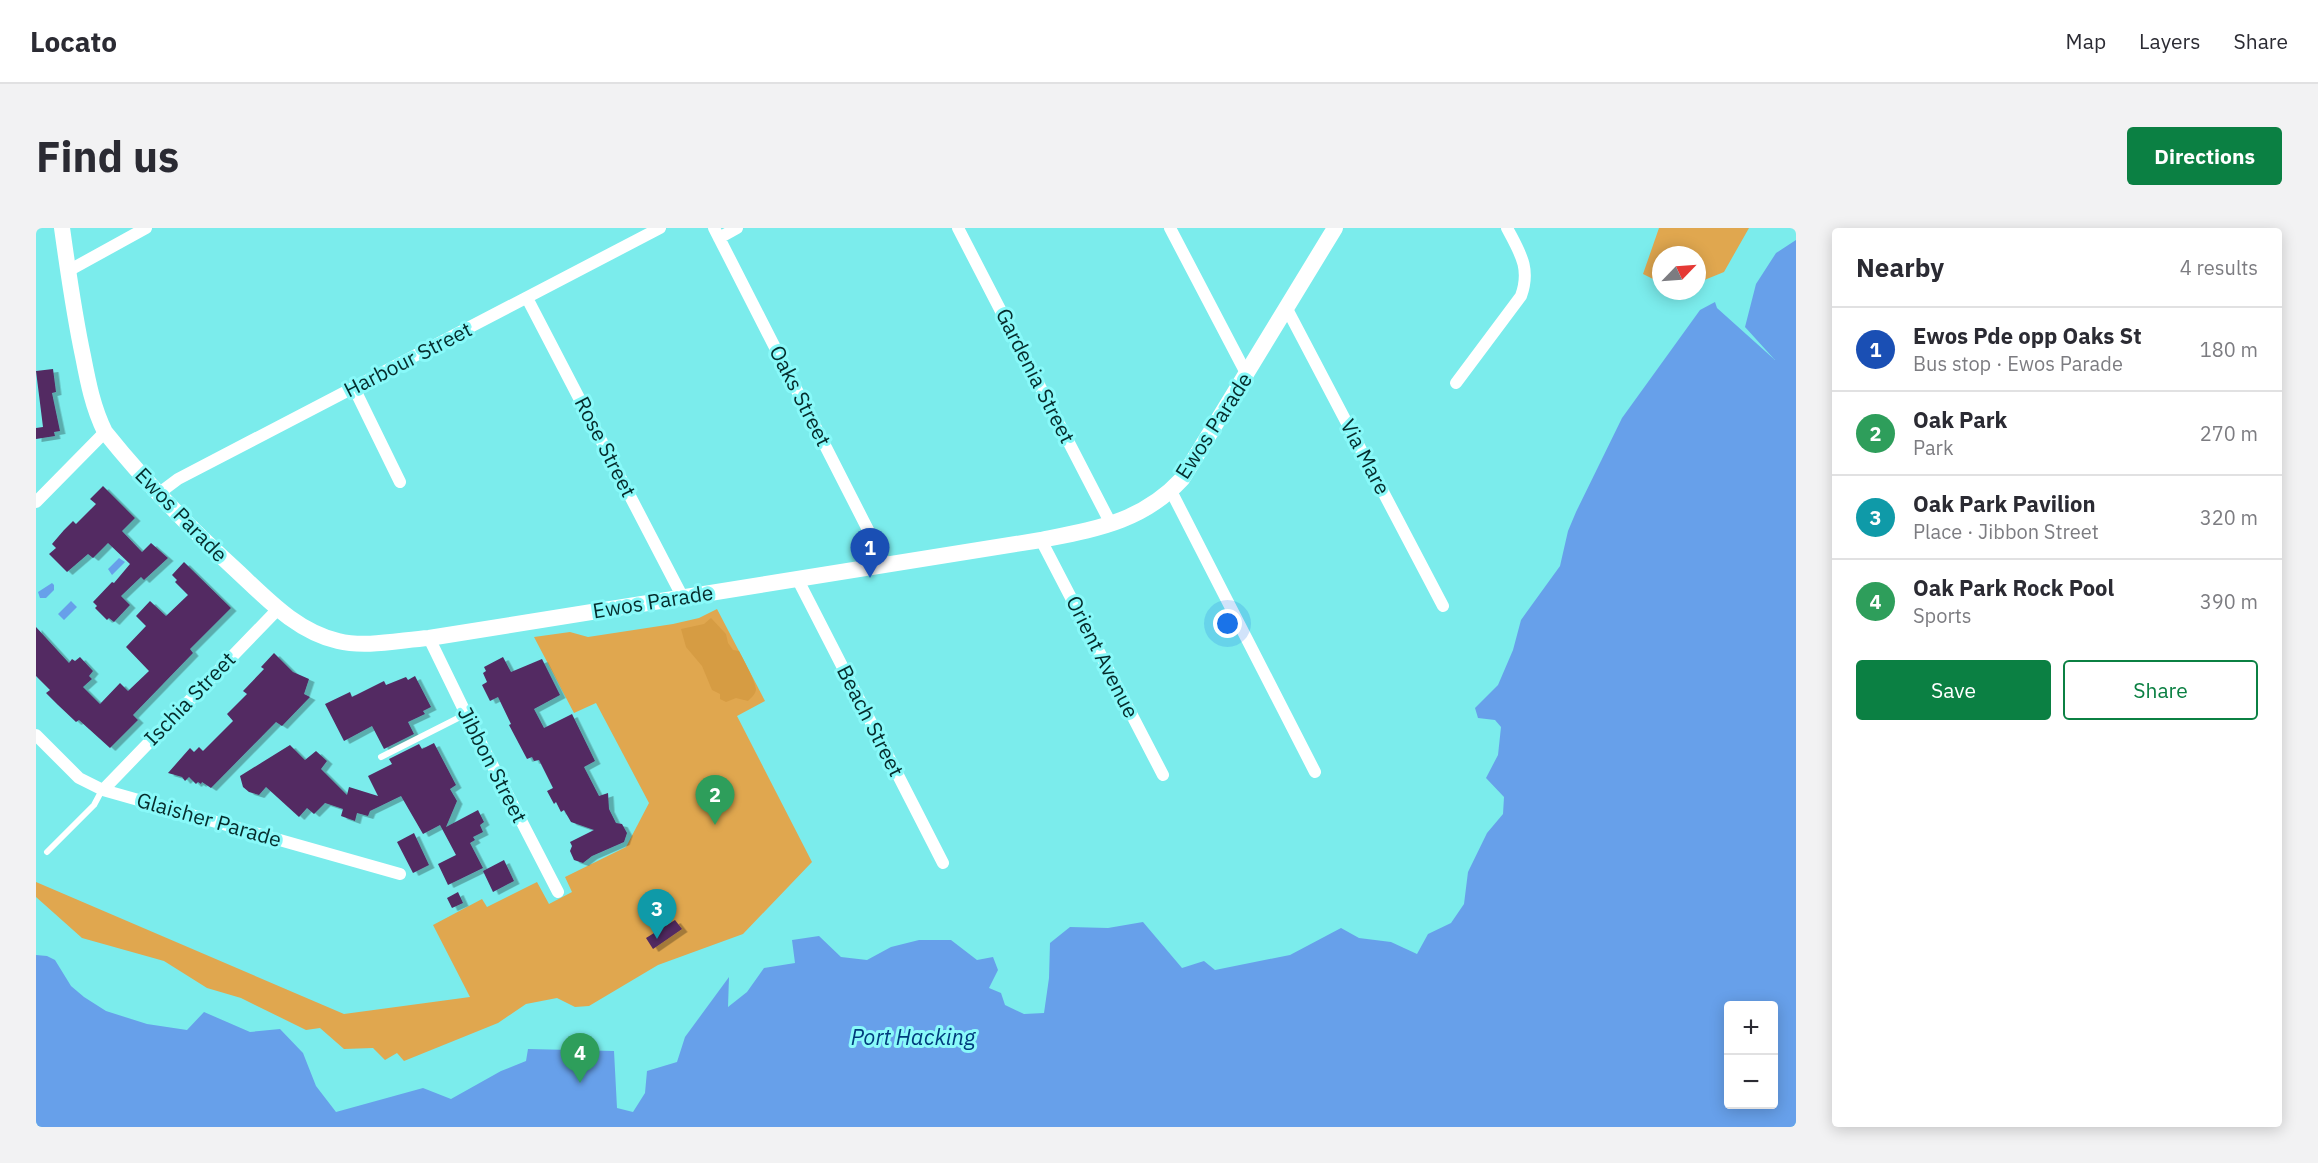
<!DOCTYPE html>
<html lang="en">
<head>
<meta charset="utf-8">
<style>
	:root { --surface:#fff; --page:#f2f2f3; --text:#2b2b33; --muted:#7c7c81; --line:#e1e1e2; --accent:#0b8043 }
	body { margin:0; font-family:"IBM Plex Sans",sans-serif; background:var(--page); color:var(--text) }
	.controls { position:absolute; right:18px; bottom:18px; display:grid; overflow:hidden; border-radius:6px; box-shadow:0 3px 15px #0003 }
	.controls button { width:54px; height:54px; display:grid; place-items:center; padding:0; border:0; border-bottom:2px solid var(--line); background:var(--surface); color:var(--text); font:30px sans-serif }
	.compass { position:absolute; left:1616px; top:18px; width:54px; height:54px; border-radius:50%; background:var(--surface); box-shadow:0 3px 15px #0003; rotate:65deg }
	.you { position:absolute; left:1192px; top:396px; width:21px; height:21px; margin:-15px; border:4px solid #fff; border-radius:50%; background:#1a73e8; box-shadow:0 0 0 9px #1a73e833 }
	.badge { display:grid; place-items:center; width:39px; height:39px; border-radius:50%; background:var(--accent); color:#fff; font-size:20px; font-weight:700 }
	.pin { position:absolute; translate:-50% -50px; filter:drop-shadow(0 2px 3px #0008) }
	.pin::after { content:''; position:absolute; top:32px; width:21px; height:18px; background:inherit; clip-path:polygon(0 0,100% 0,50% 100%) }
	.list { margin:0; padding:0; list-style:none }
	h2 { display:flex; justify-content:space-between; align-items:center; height:78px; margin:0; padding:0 24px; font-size:26px }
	h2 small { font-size:20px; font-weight:400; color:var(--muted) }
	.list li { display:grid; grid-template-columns:39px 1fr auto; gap:18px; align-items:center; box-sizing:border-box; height:84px; padding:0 24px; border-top:2px solid var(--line) }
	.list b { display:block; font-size:22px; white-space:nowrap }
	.list p { margin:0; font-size:20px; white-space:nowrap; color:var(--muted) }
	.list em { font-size:20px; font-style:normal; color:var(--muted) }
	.actions { display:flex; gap:12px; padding:18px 24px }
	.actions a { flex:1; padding:14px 0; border:2px solid var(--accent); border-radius:6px; text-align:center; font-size:21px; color:var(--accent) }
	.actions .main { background:var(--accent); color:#fff }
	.map { position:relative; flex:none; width:1760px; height:899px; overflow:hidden; border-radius:6px }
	header { display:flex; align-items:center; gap:36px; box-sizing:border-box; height:84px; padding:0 30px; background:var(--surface); border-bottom:2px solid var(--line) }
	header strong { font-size:28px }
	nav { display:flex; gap:33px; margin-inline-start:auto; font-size:21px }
	.intro { display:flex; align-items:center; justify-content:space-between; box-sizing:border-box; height:144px; padding:0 36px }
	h1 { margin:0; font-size:42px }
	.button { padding:15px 27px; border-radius:6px; background:var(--accent); color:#fff; font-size:21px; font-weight:700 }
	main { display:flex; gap:36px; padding:0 36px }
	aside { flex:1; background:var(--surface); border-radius:6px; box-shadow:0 3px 15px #0003 }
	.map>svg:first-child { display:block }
	.green { fill:#e0a74f }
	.forest { fill:#d69c43 }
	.water { fill:#67a0ea; fill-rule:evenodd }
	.building { fill:#522a62; filter:url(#shadow) }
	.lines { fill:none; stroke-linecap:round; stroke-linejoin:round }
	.lane { stroke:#fff; stroke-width:6 }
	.street { stroke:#fff; stroke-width:12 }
	.secondary { stroke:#fff; stroke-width:16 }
	.labels { text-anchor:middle; stroke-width:6; stroke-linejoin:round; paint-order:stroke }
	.street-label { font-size:21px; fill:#052c2c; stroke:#89f9f9 }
	.water-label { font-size:22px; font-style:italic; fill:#003b7c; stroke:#89f9f9 }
</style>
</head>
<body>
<header>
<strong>Locato</strong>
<nav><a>Map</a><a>Layers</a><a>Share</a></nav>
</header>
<div class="intro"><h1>Find us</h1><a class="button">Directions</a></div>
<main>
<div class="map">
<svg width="1760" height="899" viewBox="0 0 1760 899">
	<defs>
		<filter id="shadow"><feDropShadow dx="5.5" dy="3" stdDeviation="0" flood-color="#0004"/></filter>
	</defs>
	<rect width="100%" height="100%" fill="#7becec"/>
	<!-- green -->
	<path class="green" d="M1623,0h90l-25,44 -27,11v-28h-36v28l-18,-9z
		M681,381l48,92 -28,15 75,146 -69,72 -85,31 -69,41 -14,1 -18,-9 -31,6 -28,19 -94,38 -7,-8 -12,7 -12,-12 -29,1 -24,-21 -14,2 -65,-32 -34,-10 -43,-27 -82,-23 -46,-41v-15l308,132 126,-17 -37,-72 49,-26 5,8 50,-25 12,22 23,-12 -7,-15 61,-30 23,-44 -53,-100 -22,10 -40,-76 36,-5 18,5 85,-13 26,-6z"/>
	<!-- forest -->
	<path class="forest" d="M675,390l15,16 2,9 5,7 6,1c5,10 15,27 17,38 0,5 -5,9 -8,12l-12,-3 -10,4 -6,-3v-5l-8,-4 -10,-24 -16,-19 -5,-18 23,-5z"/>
	<!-- water -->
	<path class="water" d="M1760,12v887h-1760v-172l11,1 8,4 16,26 13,11 22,14 41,13 40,6 17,-18 46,20 30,-3 23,24 13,33 20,26 87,-24 28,11 50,-28 25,-10 2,-12 86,2 3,57 16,4 12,-19 2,-22 30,-9 8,-25 44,-60 -1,30 19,-15 17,-24 31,-5 -3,-23 27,-4 22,21 26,3 24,-13 28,-7h32l26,20 16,-3 5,13 -9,18 12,5 4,12 19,9 20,-1 5,-35 1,-35 20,-16 38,1 35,-6 39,46 22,-7 11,9 75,-15 51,-27 18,10 32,4 26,12 11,-20 23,-11 13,-19 4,-32 19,-39 16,-19 1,-17 -18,-19 12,-23 3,-28 -6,-7 -17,-2 -3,-10 23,-23 15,-35 8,-30 39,-54 8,-35 8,-19 46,-94 78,-108 15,-8 2,6 58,52 -30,-33 11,-43 20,-31zM1692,778h46v98h-46z
		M83,330l6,4 -13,13 -4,-6z
		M16,355l2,2v5l-8,8h-6l-2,-6z
		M35,373l6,6 -13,13 -6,-6z"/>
	<!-- building -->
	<path class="building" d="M17,141l3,23 -4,1 8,38 -6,1 1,4 -19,3v-11l7,-1 -7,-56z
		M67,258l32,32 -13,13 20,21 9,-9 17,15 -24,22 -3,-3 -20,19 9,9 -16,17 -5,-4 -2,2 -12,-12 2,-2 -4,-4 19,-20 2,1 16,-19 -22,-21 -15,15 -5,-4 -21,18 -18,-18 7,-6 -4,-4 12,-14 9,-9 3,3 20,-20 -6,-5z
		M148,334l47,46 -41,41 3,4 -60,62 5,5 -28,28 -31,-28 -3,2 -18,-17 -12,-12 4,-3 -14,-14v-49l33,36 3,-4 3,2 5,-4 13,14 -4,5 3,3 -9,8 17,17 20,-21 8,8 21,-20 -23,-24 20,-21 -10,-10 14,-15 16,15 22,-21 -13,-13 2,-2 -5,-5z
		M238,425l19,19 16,7 -5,15 6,3 -28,29 -6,-4 -65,66 -9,-6 -1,2 -3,-2 -2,2 -7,-7 -4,4 -3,-4 -14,-4 22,-25 4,4 5,-5 4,4 30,-30 -6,-7 20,-20 -4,-3 21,-22 -3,-2z
		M467,429l8,15 31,-13 18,36 -26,14 10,19 28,-14 23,47 -11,6 15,29 9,-3 1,16 7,14 6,1 5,9 -3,9 -32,14 -9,7 -9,-3 -4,-9 2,-5 -2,-4 24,-12 -23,-8 -7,-12 -3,2 -5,-10 -2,2 -7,-13 6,-3 -14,-28 -5,1 -2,-4 -5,2 -18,-34 2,-1 -13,-27 -8,4 -8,-16 5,-3 -4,-9 3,-2 -2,-4z
		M379,448l16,31 -8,4 2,3 -17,8 6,12 -30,15 -12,-23 -28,15 -19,-37 25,-12 2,5 32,-16 2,4 20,-8 2,3z
		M398,515l22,42 -6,4 7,12 -11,26 32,-17 6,12 -4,3 3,7 -10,5 2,3 -5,3 13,25 -35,17 -10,-21 18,-9 -16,-30 -17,9 -22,-38 -31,15 -2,5 -11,-3 -2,8 -14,-5 2,-7 -18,-6 -11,11 -7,-6 -8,9 -33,-30 -7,8 -10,-3 -6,-5 -3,-11 50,-31 15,15 11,-9 11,10 -6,8 26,26 2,-8 29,9 -10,-20 24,-12 -3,-5 30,-15 3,5z
		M378,605l15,32 -16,8 -16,-31z
		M468,632l10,21 -21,11 -10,-21z
		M422,664l5,11 -11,5 -5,-10z
		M639,692l7,9 -29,20 -7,-11z"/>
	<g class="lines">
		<!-- lane -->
		<path class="lane" d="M345,529l85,-43
			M11,624l47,-47 8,-15"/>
		<!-- street -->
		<path class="street" d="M678,0l172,337
			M922,0l153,296
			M1134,0l77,147
			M683,10l18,-10
			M32,43l78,-43
			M491,70l155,298
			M1251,81l156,297
			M1420,155l65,-87c10,-28 -1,-43 -14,-68
			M318,160l46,94
			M1135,263l144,281
			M122,266l20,-15 482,-251
			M0,274l69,-70
			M1005,312l122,235
			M762,352l145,283
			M393,410l37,76 92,178
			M0,507l43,43 24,12 297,84
			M67,562l175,-181"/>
		<!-- secondary -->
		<path class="secondary" d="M26,0c6,43 12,86 21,128 5,26 10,52 22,76 40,50 85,96 132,139 30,28 59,60 101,70 28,7 62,-1 91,-3l612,-98c55,-11 101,-18 141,-61l153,-251"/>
	</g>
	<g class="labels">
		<!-- street labels -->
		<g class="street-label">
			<text transform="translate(372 132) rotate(-27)" y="7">Harbour Street</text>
			<text transform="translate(999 148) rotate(63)" y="7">Gardenia Street</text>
			<text transform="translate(764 168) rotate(63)" y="7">Oaks Street</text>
			<text transform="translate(1178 198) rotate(-57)" y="7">Ewos Parade</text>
			<text transform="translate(569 219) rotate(63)" y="7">Rose Street</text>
			<text transform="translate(1329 229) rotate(62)" y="7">Via Mare</text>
			<text transform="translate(145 287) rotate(46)" y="7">Ewos Parade</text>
			<text transform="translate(617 374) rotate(-9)" y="7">Ewos Parade</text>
			<text transform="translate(1066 429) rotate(63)" y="7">Orient Avenue</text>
			<text transform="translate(154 471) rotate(-46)" y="7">Ischia Street</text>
			<text transform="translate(834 493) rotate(63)" y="7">Beach Street</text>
			<text transform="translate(456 537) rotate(63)" y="7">Jibbon Street</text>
			<text transform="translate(173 592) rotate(16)" y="7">Glaisher Parade</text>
		</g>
		<!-- water labels -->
		<g class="water-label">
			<text x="877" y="817">Port Hacking</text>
		</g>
	</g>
</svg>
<div class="controls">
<button>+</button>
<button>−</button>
</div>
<svg class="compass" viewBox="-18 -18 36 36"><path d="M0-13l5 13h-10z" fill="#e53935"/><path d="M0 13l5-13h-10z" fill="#7c7c81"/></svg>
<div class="you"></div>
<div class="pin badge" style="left:834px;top:350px;background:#1a4fb4">1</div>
<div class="pin badge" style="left:679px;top:597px;background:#2e9e5b">2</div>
<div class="pin badge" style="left:621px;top:711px;background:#0f9aa8">3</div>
<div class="pin badge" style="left:544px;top:855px;background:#2e9e5b">4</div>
</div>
<aside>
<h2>Nearby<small>4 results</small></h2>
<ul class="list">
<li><span class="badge" style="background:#1a4fb4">1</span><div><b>Ewos Pde opp Oaks St</b><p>Bus stop · Ewos Parade</p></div><em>180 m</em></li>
<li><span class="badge" style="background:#2e9e5b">2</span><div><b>Oak Park</b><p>Park</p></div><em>270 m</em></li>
<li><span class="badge" style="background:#0f9aa8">3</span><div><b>Oak Park Pavilion</b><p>Place · Jibbon Street</p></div><em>320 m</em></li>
<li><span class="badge" style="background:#2e9e5b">4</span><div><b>Oak Park Rock Pool</b><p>Sports</p></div><em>390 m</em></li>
</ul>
<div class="actions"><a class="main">Save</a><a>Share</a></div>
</aside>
</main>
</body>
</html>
